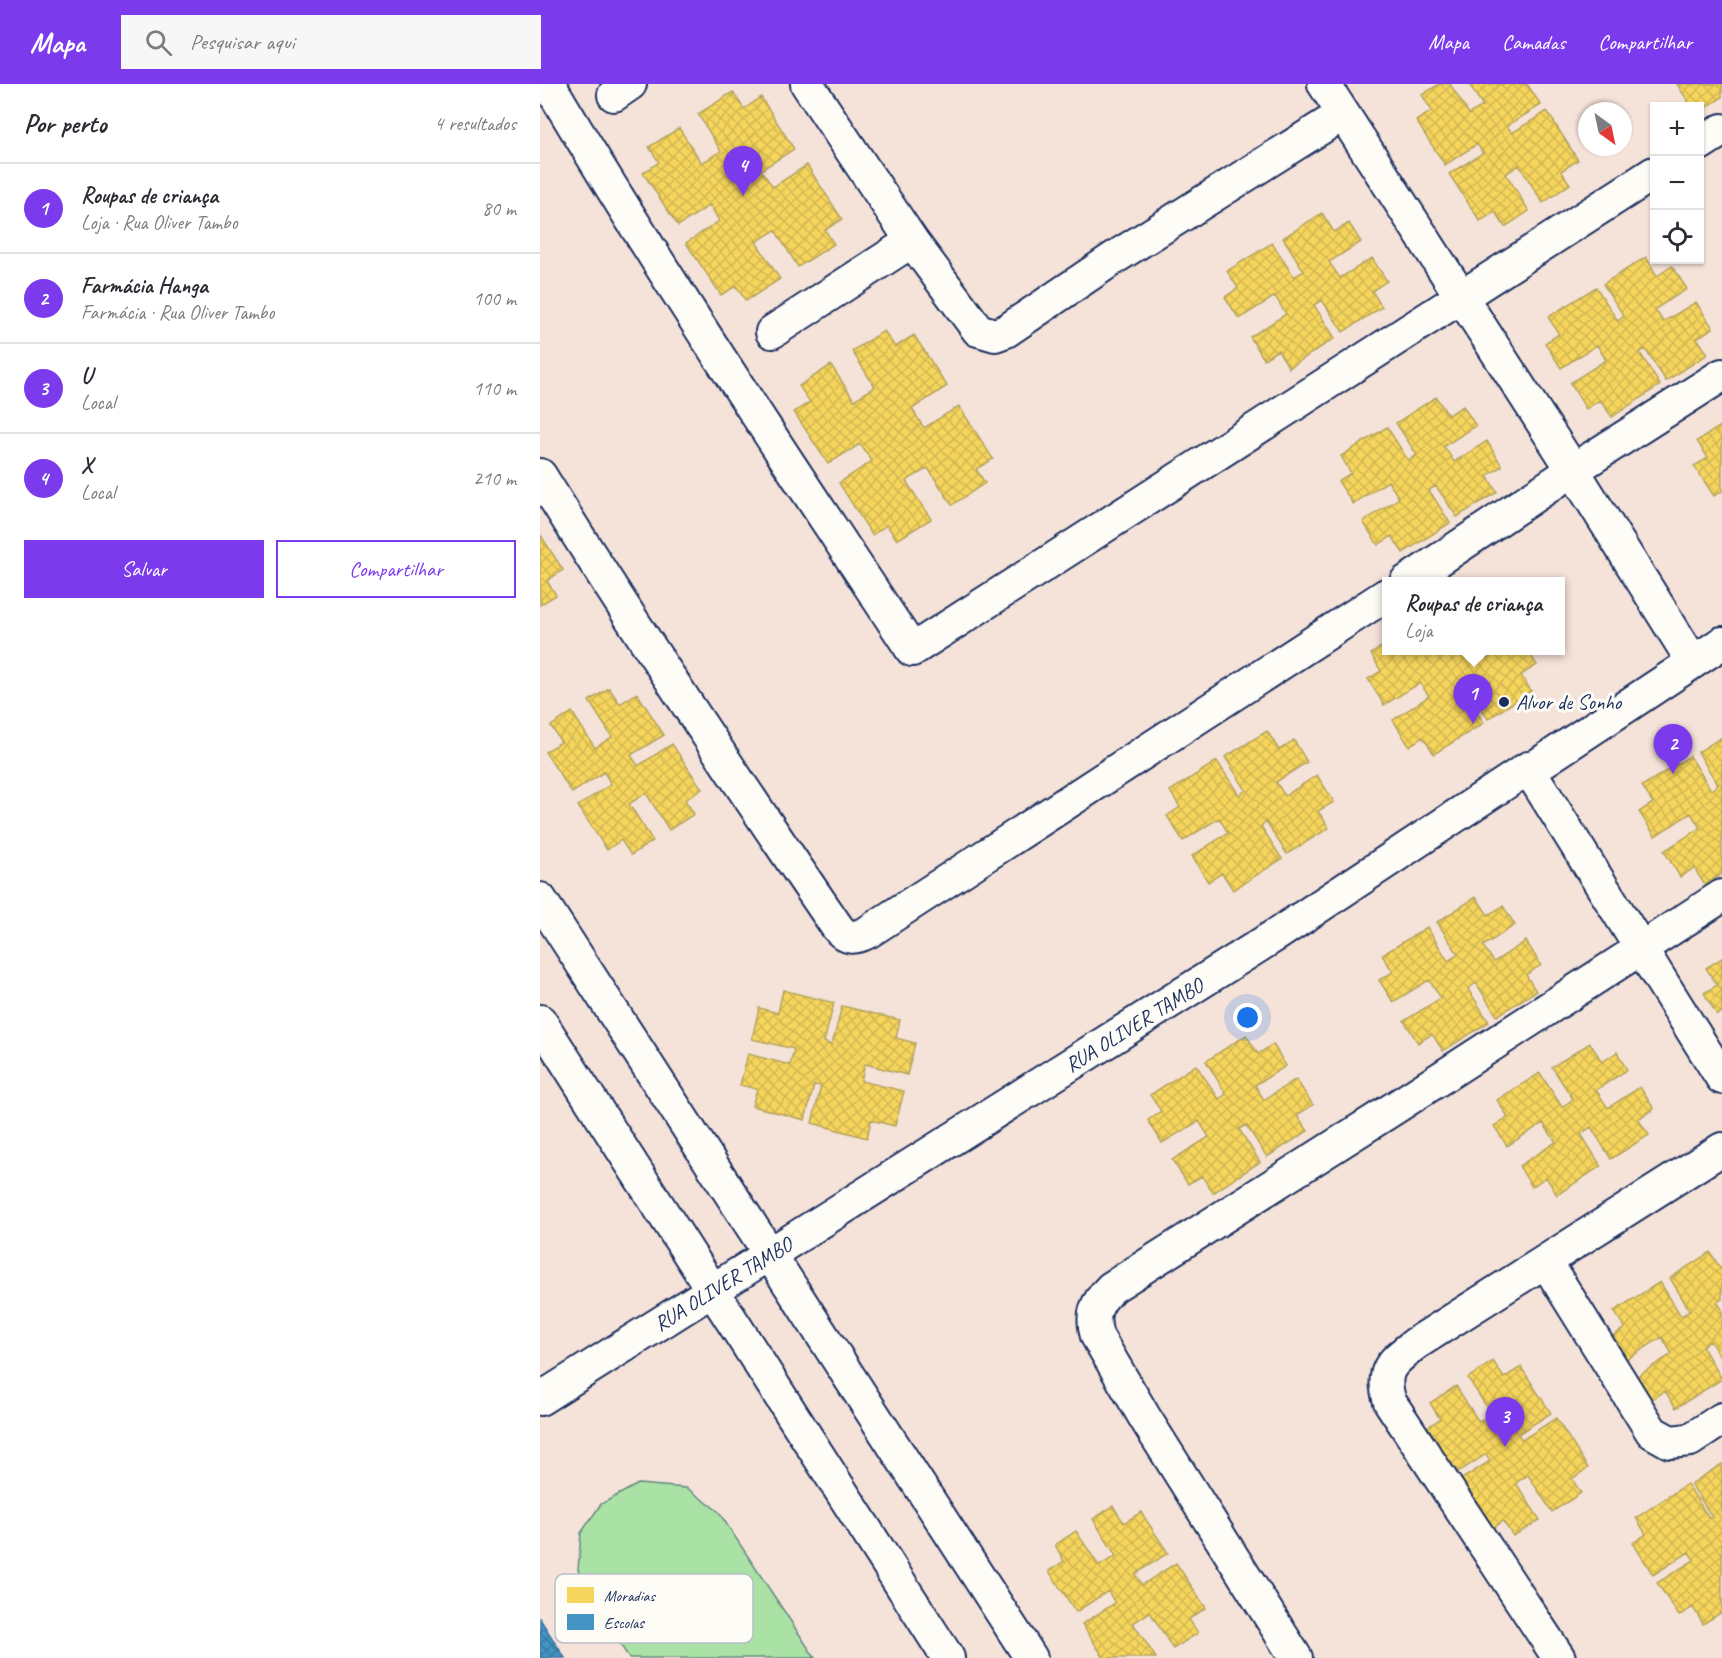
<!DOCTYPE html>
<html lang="pt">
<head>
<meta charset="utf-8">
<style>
	:root { --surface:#fff; --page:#f7f7f7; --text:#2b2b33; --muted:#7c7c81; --line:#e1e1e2; --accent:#7c3aed }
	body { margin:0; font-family:Caveat,sans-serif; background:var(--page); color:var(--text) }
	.controls { position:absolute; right:18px; top:18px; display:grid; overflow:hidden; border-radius:0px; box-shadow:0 2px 4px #0004 }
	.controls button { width:54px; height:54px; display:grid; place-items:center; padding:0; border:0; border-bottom:2px solid var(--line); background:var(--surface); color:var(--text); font:30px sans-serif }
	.compass { position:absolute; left:1038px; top:18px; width:54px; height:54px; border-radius:50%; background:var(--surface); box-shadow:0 2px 4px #0004; rotate:147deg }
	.you { position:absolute; left:708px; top:934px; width:21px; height:21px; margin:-15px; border:4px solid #fff; border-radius:50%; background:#1a73e8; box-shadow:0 0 0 9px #1a73e833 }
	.badge { display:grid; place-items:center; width:39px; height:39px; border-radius:50%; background:var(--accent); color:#fff; font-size:20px; font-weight:700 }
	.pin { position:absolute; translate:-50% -50px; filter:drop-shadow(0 2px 3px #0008) }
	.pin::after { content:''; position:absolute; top:32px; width:21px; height:18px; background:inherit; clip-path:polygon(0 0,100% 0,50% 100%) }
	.popup { position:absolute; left:842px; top:493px; width:183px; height:78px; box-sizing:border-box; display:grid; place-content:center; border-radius:0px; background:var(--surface); filter:drop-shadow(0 2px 4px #0005); font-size:20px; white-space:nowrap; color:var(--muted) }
	.popup b { font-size:22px; color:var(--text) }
	.popup::after { content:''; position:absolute; left:50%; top:100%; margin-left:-12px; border:12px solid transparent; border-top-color:var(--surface) }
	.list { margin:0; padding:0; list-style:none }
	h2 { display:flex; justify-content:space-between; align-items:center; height:78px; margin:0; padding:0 24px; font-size:26px }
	h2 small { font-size:20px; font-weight:400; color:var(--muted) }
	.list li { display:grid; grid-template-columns:39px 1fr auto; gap:18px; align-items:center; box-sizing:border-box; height:90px; padding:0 24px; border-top:2px solid var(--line) }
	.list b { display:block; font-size:22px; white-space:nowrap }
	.list p { margin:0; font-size:20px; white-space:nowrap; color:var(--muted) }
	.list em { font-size:20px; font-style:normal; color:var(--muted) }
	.actions { display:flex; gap:12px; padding:18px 24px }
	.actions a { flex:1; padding:14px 0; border:2px solid var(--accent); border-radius:0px; text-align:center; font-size:21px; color:var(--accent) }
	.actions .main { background:var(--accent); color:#fff }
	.icon { flex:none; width:33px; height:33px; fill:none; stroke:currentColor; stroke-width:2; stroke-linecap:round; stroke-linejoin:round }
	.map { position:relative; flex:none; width:1182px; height:1574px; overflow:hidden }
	header { display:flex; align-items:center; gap:36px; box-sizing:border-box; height:84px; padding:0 30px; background:var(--accent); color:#fff }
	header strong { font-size:28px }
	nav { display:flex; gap:33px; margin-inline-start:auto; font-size:21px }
	.search { width:420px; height:54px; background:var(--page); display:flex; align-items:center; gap:15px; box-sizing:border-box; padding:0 21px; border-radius:0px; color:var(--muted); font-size:22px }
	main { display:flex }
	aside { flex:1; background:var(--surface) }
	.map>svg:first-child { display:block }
	.pitch { fill:#aae1a4; stroke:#628881; stroke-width:1.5 }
	.homes { fill:url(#homes-cross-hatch); stroke:#b4a35d; stroke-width:1.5 }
	.schools { fill:url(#schools-cross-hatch); stroke:#3775a5; stroke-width:1.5 }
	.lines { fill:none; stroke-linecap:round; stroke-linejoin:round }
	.minor-casing { stroke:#1b2f5e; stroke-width:36 }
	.minor { stroke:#fdfcf7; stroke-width:32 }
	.poi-dot { fill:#1b2f5e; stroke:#fdfcf7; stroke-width:2 }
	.labels { text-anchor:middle; stroke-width:6; stroke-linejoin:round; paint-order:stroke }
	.poi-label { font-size:21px; fill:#1b2f5e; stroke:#fdfcf7; text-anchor:start }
	.street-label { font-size:21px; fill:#1b2f5e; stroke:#fdfcf7 }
	.key { fill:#fdfcf7; stroke:#b9bec9; stroke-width:1.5 }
	.key-label { font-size:16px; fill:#1b2f5e }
</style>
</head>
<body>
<header>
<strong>Mapa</strong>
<div class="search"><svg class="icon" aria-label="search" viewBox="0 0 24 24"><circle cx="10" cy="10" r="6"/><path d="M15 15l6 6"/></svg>Pesquisar aqui</div>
<nav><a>Mapa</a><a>Camadas</a><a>Compartilhar</a></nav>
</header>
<main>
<aside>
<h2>Por perto<small>4 resultados</small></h2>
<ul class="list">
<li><span class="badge">1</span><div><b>Roupas de criança</b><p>Loja · Rua Oliver Tambo</p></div><em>80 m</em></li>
<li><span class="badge">2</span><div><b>Farmácia Hanga</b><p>Farmácia · Rua Oliver Tambo</p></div><em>100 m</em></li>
<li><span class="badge">3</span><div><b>U</b><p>Local</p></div><em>110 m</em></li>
<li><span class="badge">4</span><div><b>X</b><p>Local</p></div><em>210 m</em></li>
</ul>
<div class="actions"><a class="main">Salvar</a><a>Compartilhar</a></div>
</aside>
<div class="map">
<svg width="1182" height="1574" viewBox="0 0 1182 1574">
	<defs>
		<pattern id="homes-cross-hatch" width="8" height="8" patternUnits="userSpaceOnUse" patternTransform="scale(1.5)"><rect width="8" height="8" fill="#f6d55c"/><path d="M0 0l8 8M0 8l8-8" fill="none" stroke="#d2b752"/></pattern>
		<pattern id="schools-cross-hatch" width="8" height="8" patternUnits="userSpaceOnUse" patternTransform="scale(1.5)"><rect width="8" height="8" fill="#4393c3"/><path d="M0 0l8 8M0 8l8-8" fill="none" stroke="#3778a2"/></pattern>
	</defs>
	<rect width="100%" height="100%" fill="#f5e3da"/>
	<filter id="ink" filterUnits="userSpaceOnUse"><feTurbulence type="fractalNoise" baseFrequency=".0167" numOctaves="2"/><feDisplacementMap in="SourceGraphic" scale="12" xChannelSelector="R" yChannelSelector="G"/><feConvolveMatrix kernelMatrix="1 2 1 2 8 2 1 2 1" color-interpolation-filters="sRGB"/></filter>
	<g filter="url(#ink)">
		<!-- pitch -->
		<path class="pitch" d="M98,1400l49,4 31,23 97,147h-186l-38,-59 -13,-29 3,-37 20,-29z"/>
		<!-- homes -->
		<path class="homes" d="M899,0h11l19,30 14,-8 -14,-22h58l14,21 -34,21 5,7 35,-22 31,49 -17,11 9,13 -27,19 -24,-38 -13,9 23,37 -24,16 -10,-15 -15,9 -31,-47 34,-21 -6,-9 -32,21 -29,-44 16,-10 -10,-16z
			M1137,0h45v13l-22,15v-6h-9z
			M193,8l11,17 17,-12 33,52 -33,21 12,17 34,-22 35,54 -17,11 9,14 -36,23 -23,-37 -19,12 24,37 -34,22 -10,-15 -15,9 -35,-52 33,-22 -9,-16 -32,21 -35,-53 16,-11 -10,-15 30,-19 23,35 19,-12 -23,-37z
			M782,129l12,19 15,-9 12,19 -32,20 11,16 32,-20 15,23 -15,10 10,16 -39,25 -21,-32 -8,5 21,33 -46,30 -11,-18 -14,9 -14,-22 36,-23 -11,-18 -36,23 -14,-22 13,-9 -11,-17 45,-28 22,34 10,-6 -21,-33z
			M1106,173l11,19 15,-10 15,23 -32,20 8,13 33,-20 17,26 -16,10 11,16 -42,27 -21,-32 -5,4 20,32 -48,32 -12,-17 -14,9 -16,-26 36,-23 -9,-15 -36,23 -16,-25 14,-9 -11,-17 48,-30 22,34 6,-5 -21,-32z
			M344,247l11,16 19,-12 33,51 -35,23 12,19 35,-22 34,53 -17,10 9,14 -33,22 -24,-37 -22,13 25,38 -34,21 -10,-15 -15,10 -33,-52 33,-22 -12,-17 -32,20 -34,-52 16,-10 -11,-16 32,-21 23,35 21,-13 -23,-36z
			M896,313l12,18 15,-9 13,20 -32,20 10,16 33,-21 15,25 -15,10 10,16 -40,25 -21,-31 -7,4 21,33 -47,30 -11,-17 -14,9 -15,-23 36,-24 -11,-17 -35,23 -15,-23 13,-8 -10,-17 46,-29 21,33 9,-5 -21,-32z
			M1182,341v66l-8,5 -20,-30 14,-8 -11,-17z
			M0,450l23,36 -16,11 9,14 -16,10z
			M846,560v6h51l4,7 5,-4 -1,-3h37l5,8 12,-8h28l10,15 -16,10 10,16 -43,28 -20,-33 -5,4 21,33 -50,31 -11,-17 -14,9 -16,-26 36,-24 -9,-13 -36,22 -16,-26 13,-8 -10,-17z
			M69,604l11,16 17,-11 27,42 -33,20 7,11 34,-22 30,45 -17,11 9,14 -25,16 -23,-37 -17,11 24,37 -22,14 -10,-15 -14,10 -29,-44 33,-22 -7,-12 -32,21 -27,-41 16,-10 -10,-16 21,-14 23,36 17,-11 -23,-36z
			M727,647l12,19 15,-10 13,22 -31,20 9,14 32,-21 17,27 -16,9 11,17 -42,26 -21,-32 -5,4 21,33 -49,31 -11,-17 -14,9 -16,-26 36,-23 -9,-15 -36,23 -16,-25 13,-9 -10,-16 47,-30 22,34 7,-5 -21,-33z
			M1182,653v137l-17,11 -11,-17 -14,9 -16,-26 36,-23 -9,-15 -36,23 -16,-24 14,-9 -11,-17 48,-30 21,34 7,-5 -20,-33z
			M936,813l12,18 15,-9 12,19 -32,21 11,16 32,-21 15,24 -15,10 10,16 -39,25 -21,-33 -8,6 21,33 -46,29 -11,-17 -14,9 -14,-22 37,-23 -12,-18 -36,22 -14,-22 14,-8 -11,-17 45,-28 21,34 10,-7 -21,-32z
			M1182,874v54l-5,3 -13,-22 13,-8 -11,-17z
			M243,906l51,13 -10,39 8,3 10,-39 58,14 -4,18 19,5 -8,32 -42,-11 -4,17 43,10 -9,35 -24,-6 -4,18 -55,-15 9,-37 -7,-1 -9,35 -53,-14 5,-17 -17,-4 8,-31 42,11 4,-16 -42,-10 7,-31 19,5z
			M706,951l12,19 15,-10 13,22 -31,19 9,15 32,-21 17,26 -16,10 11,16 -41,26 -21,-32 -7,4 21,33 -47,31 -11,-17 -14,8 -16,-24 37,-23 -10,-16 -37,22 -14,-23 13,-9 -11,-16 46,-30 23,34 7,-5 -20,-33z
			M1050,959l12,19 15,-10 10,18 -31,20 12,18 32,-21 14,22 -16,10 11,16 -38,24 -20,-32 -10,7 20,32 -44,29 -11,-18 -14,10 -13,-21 37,-24 -13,-19 -36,23 -13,-20 14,-9 -11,-17 43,-27 22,34 11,-8 -21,-32z
			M1170,1168l12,19v28l-5,3 5,7v51l-12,-19 -8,5 20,33 -46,29 -11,-17 -14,9 -15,-23 36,-23 -10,-17 -36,23 -15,-23 14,-9 -11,-17 46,-29 21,34 9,-5 -20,-33z
			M953,1277l11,17 17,-11 30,46 -33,21 4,6 34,-22 32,50 -16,11 9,14 -29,19 -24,-37 -12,8 24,37 -27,16 -10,-15 -15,10 -31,-49 33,-21 -4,-7 -32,21 -30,-46 16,-10 -10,-16 26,-17 23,36 12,-8 -23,-36z
			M1182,1380v148l-19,12 -10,-17 -14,9 -22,-33 37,-23 -5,-8 -36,23 -20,-32 13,-9 -10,-16 51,-34 22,34 3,-1 -21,-33z
			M573,1422l11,17 17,-11 27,41 -33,21 7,11 34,-22 30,45 -17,11 9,14 -25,16 -23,-37 -17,11 23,35h-52l-22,-34 33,-21 -7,-12 -32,21 -27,-41 15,-10 -9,-16 21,-14 23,35 17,-10 -23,-37z"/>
		<!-- schools -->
		<path class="schools" d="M0,1535l25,39h-25z"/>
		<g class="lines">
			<defs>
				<path id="minor" d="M9,0c114,193 240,379 363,566l742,-477
					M267,0l105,157 66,89 17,5 11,-4 108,-73 229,-144
					M784,0l249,386 120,192
					M74,11l16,-11
					M1160,60l22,-14
					M232,248l140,-91
					M0,391c95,153 195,303 297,452 9,12 17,12 31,5l518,-337
					M866,498l167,-112 149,-95
					M988,684l194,310
					M0,815l491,759
					M0,937l408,637
					M1006,1178l106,170 18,10 20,-2 32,-21
					M0,1315l739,-466 249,-165h5l189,-125
					M756,1574l-151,-240 -48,-82c-6,-22 -2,-32 14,-48l285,-181 326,-211
					M1019,1574l-169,-256c-10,-32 1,-39 25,-58l307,-195"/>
			</defs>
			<!-- minor casing -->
			<use href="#minor" class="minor-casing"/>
			<!-- minor -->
			<use href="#minor" class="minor"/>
		</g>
	</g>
	<!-- markers -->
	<circle class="poi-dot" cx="964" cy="618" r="6"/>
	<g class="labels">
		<!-- poi labels -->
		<g class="poi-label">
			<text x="976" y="625">Alvor de Sonho</text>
		</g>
		<!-- street labels -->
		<g class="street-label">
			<text transform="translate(594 941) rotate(-32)" y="7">RUA OLIVER TAMBO</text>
			<text transform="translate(183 1200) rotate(-32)" y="7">RUA OLIVER TAMBO</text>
		</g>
	</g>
	<!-- legend -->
	<rect x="15" y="1490" width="198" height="69" rx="9" class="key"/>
	<rect x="27" y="1503" width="27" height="16" fill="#f6d55c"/>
	<rect x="27" y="1530" width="27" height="16" fill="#4393c3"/>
	<g class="key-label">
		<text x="64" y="1517">Moradias</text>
		<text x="64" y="1544">Escolas</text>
	</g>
</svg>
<div class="controls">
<button>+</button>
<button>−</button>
<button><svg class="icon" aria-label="locate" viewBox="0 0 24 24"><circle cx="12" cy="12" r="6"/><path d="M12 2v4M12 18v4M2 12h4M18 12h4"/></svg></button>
</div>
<svg class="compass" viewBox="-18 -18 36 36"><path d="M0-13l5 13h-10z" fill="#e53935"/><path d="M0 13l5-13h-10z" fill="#7c7c81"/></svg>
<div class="you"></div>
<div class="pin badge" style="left:933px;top:640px">1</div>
<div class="popup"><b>Roupas de criança</b>Loja</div>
<div class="pin badge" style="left:1133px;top:690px">2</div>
<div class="pin badge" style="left:965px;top:1363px">3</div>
<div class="pin badge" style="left:203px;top:112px">4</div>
</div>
</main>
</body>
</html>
